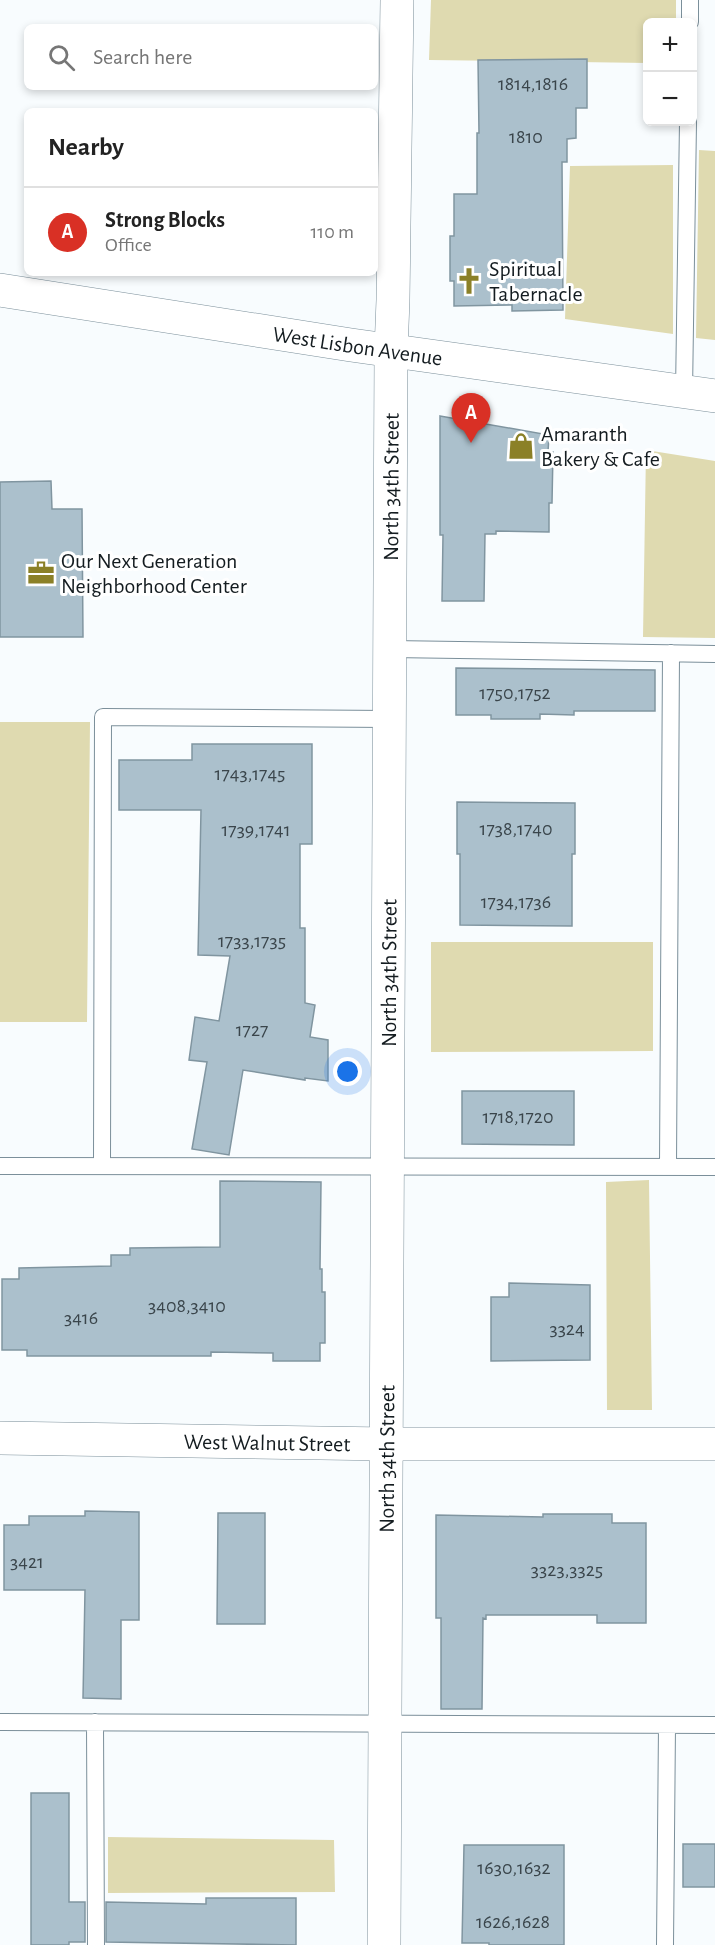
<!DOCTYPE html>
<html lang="en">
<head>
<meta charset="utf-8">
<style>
	:root { --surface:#fff; --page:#f2f2f2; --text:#222; --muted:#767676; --line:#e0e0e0; --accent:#d93025 }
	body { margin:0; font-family:"Alegreya Sans",sans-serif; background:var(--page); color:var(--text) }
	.controls { position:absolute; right:18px; top:18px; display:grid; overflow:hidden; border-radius:9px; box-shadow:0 3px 9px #0003 }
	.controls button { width:54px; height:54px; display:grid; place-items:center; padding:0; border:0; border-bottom:2px solid var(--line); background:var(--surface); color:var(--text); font:30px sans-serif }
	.you { position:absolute; left:348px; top:1072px; width:21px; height:21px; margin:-15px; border:4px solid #fff; border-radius:50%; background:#1a73e8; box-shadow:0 0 0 9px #1a73e833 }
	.badge { display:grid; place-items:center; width:39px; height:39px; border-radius:50%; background:var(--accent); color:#fff; font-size:20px; font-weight:700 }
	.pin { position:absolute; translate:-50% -50px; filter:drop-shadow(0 2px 3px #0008) }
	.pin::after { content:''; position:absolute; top:32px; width:21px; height:18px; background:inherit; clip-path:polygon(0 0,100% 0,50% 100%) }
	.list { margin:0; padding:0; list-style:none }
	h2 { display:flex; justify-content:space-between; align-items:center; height:78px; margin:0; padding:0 24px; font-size:26px }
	h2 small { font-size:20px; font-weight:400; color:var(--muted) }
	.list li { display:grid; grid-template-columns:39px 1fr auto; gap:18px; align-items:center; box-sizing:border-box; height:90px; padding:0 24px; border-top:2px solid var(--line) }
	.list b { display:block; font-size:22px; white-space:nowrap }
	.list p { margin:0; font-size:20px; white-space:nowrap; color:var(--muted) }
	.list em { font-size:20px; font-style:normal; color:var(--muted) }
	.icon { flex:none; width:33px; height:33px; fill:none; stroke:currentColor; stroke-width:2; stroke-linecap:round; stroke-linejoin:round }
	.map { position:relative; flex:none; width:715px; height:1945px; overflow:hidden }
	.search { position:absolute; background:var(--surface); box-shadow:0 3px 9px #0003; left:24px; top:24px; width:354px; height:66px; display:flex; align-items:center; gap:15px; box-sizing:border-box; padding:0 21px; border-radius:9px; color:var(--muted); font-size:22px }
	.panel { position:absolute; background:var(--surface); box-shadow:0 3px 9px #0003; left:24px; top:108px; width:354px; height:168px; border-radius:9px }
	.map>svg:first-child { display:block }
	.green { fill:#dfdab0 }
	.building { fill:#abc0cc; stroke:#8095a0; stroke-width:1.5 }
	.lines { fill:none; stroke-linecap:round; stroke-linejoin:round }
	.lane-casing { stroke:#7b8f9a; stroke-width:18 }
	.street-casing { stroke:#7b8f9a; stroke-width:34 }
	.secondary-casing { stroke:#7b8f9a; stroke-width:34 }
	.lane { stroke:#fff; stroke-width:16 }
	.street { stroke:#fff; stroke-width:33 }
	.secondary { stroke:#fff; stroke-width:33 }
	.labels { text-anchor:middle; stroke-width:6; stroke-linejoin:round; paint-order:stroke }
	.number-label { font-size:20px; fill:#3a454b }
	.poi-label { font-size:22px; fill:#141c20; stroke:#fff; text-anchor:start }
	.street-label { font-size:22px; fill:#141c20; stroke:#fff }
</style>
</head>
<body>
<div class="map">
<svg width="715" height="1945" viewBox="0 0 715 1945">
	<rect width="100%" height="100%" fill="#f8fcfe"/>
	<!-- green -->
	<path class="green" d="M431,0h245v22h-28l-1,41 -218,-3z
		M699,150l16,1v189l-19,-2z
		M673,165v169l-108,-15 5,-153z
		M646,450l69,11v177l-72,-1z
		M0,722h90l-3,300h-87z
		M431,942h222v109l-222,1z
		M649,1180l3,230h-45l-1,-228z
		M108,1837l226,3 1,52 -227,1z"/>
	<!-- building -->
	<path class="building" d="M587,59v49h-11v30l-9,1v23h-5l1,148 -51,1v-6l-58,1v-25h-4v-45h4v-42h23v-61h2l-1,-73z
		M440,416l109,19 -1,17h5l-1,51h-3v29l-53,-1v3h-11l-1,67h-42l1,-66h-3z
		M51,481l1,28h30l1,128h-83v-155z
		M456,668l199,2v41h-81v4l-34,-1v5h-49v-4h-35z
		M192,744h120v100h-12v84h5v75l10,2 -5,32 18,3v41l-23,-3v2l-62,-10 -14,85 -37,-6 15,-87 -18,-2 6,-43 24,4 11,-65 -32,-1 3,-145h-82v-50h73z
		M457,802l118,1v51h-3v72l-112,-1v-71h-3z
		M462,1091h112v54l-112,-1z
		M220,1181l101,1 -1,87h2v23h3v51h-5v18h-47v-8l-62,-1v4h-184v-6h-25v-71h17v-11l92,-2v-11h19v-7l90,-1z
		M509,1283l81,2v75l-99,1v-64h18z
		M85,1511l54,1v108h-18v79l-38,-1 2,-108h-81v-65h25v-9h56z
		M218,1513h47v111h-48z
		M543,1514h69v9h34v100h-49v-8h-111v4l-3,-1 -1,91h-41v-91h-5v-103l107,2z
		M31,1793h38v109h16v40h-16v3h-38z
		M683,1844h32v43h-32z
		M464,1845h100v100h-75v-2h-27z
		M206,1898h90v47l-190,-3v-40l100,2z"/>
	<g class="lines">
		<defs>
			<path id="lane" d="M690,22v-22
				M684,392l4,-270
				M391,649l324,5
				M0,1166l715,1
				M102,1166l1,-449 286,2
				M668,1167l3,-514
				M0,1722l715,3
				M95,1722l1,223
				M665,1945l2,-219"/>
			<g id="street">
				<path id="s1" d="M0,1438l387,6h328"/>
				<path id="s2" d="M384,1945l7,-1594 2,-51 4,-300"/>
			</g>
			<g id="secondary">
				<path id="s3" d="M0,290l351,55 364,51"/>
			</g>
		</defs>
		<!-- lane casing -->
		<use href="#lane" class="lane-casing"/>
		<!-- street casing -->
		<use href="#street" class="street-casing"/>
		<!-- secondary casing -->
		<use href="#secondary" class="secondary-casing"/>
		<!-- lane -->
		<use href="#lane" class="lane"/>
		<!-- street -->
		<use href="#street" class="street"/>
		<!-- secondary -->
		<use href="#secondary" class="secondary"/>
	</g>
	<!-- icons -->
	<defs>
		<symbol id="church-bare" viewBox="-9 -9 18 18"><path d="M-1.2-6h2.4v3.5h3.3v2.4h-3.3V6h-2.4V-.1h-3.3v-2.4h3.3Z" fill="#8b8027" stroke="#fff" stroke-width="2.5" paint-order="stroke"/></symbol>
		<symbol id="shop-bare" viewBox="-9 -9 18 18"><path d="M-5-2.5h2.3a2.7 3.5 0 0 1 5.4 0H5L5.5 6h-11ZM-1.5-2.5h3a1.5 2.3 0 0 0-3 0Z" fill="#8b8027" stroke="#fff" stroke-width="2.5" paint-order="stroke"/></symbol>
		<symbol id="office-bare" viewBox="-9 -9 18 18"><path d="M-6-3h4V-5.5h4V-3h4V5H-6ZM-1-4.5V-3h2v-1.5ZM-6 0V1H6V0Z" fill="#8b8027" stroke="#fff" stroke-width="2.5" paint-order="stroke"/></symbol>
	</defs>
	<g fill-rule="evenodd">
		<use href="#church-bare" x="450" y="262" width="38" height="38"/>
		<use href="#shop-bare" x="502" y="427" width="38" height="38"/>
		<use href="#office-bare" x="22" y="554" width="38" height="38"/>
	</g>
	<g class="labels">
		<!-- number labels -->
		<g class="number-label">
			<text x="533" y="90">1814,1816</text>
			<text x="526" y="143">1810</text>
			<text x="515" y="699">1750,1752</text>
			<text x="250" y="780">1743,1745</text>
			<text x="516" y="835">1738,1740</text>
			<text x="256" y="836">1739,1741</text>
			<text x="516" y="908">1734,1736</text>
			<text x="252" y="947">1733,1735</text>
			<text x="252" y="1036">1727</text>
			<text x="518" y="1123">1718,1720</text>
			<text x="187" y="1312">3408,3410</text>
			<text x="81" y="1324">3416</text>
			<text x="567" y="1335">3324</text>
			<text x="27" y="1568">3421</text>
			<text x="567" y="1576">3323,3325</text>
			<text x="514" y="1874">1630,1632</text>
			<text x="513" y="1928">1626,1628</text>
		</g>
		<!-- poi labels -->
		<g class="poi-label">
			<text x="489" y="276">Spiritual<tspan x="489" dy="25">Tabernacle</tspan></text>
			<text x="541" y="441">Amaranth<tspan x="541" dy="25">Bakery &amp; Cafe</tspan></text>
			<text x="61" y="568">Our Next Generation<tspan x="61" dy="25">Neighborhood Center</tspan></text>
		</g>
		<!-- street labels -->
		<g class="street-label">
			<text dy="8" stroke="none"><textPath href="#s3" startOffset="362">West Lisbon Avenue</textPath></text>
			<text dy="8" stroke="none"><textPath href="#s2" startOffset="1458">North 34th Street</textPath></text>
			<text dy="8" stroke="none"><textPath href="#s2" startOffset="972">North 34th Street</textPath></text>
			<text dy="8" stroke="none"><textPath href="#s1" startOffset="267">West Walnut Street</textPath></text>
			<text dy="8" stroke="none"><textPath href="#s2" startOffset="486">North 34th Street</textPath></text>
		</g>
	</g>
</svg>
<div class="controls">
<button>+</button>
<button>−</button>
</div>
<div class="you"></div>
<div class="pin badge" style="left:471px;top:443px">A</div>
<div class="search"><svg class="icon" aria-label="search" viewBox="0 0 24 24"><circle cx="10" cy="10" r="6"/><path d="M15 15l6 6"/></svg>Search here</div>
<section class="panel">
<h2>Nearby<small></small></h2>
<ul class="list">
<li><span class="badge">A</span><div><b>Strong Blocks</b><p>Office</p></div><em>110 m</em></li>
</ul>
</section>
</div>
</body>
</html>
